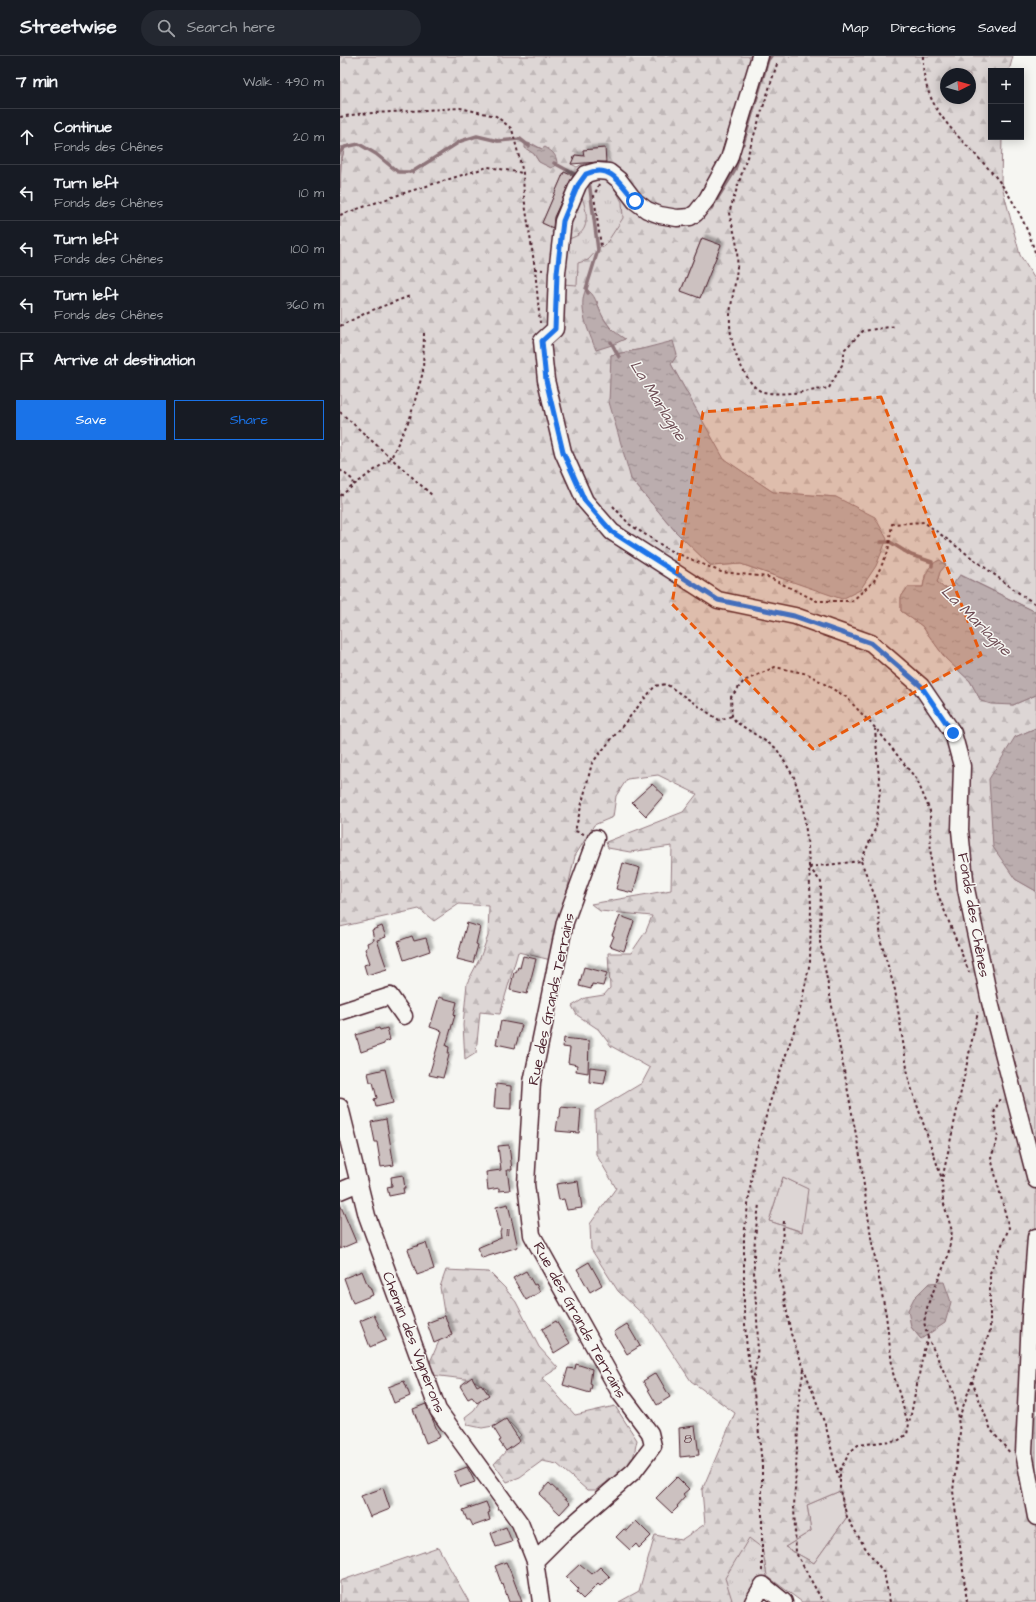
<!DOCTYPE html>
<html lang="en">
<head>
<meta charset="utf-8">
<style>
	:root { --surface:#171b24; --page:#242831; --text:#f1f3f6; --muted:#9ea1a6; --line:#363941; --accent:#1a73e8 }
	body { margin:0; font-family:"Architects Daughter",sans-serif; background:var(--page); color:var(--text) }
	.controls { position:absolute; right:12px; top:12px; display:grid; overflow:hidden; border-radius:0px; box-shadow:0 2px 10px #0003 }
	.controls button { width:36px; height:36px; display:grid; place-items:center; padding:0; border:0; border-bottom:1px solid var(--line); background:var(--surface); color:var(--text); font:20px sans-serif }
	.compass { position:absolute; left:600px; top:12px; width:36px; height:36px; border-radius:50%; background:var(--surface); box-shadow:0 2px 10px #0003; rotate:84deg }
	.stop { position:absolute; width:12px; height:12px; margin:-9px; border:3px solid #1a73e8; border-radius:50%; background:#fff }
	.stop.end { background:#1a73e8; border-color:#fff; box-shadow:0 1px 4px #0008 }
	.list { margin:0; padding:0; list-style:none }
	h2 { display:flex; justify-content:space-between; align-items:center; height:52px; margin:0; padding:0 16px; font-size:17px }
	h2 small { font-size:13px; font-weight:400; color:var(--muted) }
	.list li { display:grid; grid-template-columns:26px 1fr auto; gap:12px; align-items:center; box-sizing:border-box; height:56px; padding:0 16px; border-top:1px solid var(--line) }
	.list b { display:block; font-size:15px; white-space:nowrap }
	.list p { margin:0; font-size:13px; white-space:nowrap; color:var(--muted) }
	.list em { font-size:13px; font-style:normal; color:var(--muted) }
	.actions { display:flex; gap:8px; padding:12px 16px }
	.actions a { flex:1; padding:9px 0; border:1px solid var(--accent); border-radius:0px; text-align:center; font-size:14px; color:var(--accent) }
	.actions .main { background:var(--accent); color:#fff }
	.icon { flex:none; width:22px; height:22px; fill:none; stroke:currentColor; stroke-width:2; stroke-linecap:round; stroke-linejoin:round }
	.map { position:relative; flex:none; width:696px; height:1546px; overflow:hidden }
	header { display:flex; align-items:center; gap:24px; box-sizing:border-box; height:56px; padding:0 20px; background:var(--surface); border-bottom:1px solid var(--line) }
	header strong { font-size:19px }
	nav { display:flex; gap:22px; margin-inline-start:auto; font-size:14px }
	.search { width:280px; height:36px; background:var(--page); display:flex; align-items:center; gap:10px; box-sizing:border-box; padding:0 14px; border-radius:22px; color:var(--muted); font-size:15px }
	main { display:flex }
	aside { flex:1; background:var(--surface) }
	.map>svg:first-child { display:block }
	.green { fill:#ddd6d5; stroke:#947a80 }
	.forest { fill:url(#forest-firs); stroke:#947a80; fill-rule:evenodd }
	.park { fill:url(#park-tufts); stroke:#947a80 }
	.water { fill:url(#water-ripples); stroke:#8e747a }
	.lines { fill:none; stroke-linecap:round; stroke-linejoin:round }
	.stream { stroke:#8e747a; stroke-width:3.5 }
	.building { fill:#ccc1c0; stroke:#4a1f2b; filter:url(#shadow) }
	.minor-casing { stroke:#4a1f2b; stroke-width:19 }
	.path { stroke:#4a1f2b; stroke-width:2; stroke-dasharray:3 3; stroke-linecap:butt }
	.minor { stroke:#f6f6f2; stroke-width:16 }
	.route { stroke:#1a73e8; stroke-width:5 }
	.marked { fill:#e8590c; fill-opacity:0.2; stroke:#e8590c; stroke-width:3; stroke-dasharray:8 5; stroke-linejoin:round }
	.labels { text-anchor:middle; stroke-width:3; stroke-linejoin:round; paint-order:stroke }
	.number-label { font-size:13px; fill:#6a4850 }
	.street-label { font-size:15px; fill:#4a1f2b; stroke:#f6f6f2 }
	.water-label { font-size:16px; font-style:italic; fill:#6c4a52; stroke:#f6f6f2 }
</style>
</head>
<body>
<header>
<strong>Streetwise</strong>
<div class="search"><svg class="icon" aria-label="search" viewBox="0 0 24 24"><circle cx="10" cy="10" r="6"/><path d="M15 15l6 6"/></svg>Search here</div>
<nav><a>Map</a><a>Directions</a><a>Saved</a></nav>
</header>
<main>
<aside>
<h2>7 min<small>Walk · 490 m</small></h2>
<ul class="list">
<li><svg class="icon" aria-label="ahead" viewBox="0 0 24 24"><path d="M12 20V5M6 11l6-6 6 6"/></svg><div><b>Continue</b><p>Fonds des Chênes</p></div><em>20 m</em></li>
<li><svg class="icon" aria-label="left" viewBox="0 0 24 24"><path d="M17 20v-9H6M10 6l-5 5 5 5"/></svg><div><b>Turn left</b><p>Fonds des Chênes</p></div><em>10 m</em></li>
<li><svg class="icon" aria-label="left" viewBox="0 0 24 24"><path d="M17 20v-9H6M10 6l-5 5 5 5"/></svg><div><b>Turn left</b><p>Fonds des Chênes</p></div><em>100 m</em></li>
<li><svg class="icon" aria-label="left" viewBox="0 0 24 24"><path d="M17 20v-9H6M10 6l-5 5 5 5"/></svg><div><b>Turn left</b><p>Fonds des Chênes</p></div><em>360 m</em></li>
<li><svg class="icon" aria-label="arrive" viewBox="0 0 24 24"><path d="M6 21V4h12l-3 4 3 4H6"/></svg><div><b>Arrive at destination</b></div></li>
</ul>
<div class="actions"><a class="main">Save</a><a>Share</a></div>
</aside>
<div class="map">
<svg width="696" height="1546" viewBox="0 0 696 1546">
	<defs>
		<pattern id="forest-firs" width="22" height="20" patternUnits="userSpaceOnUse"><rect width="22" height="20" fill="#ddd6d5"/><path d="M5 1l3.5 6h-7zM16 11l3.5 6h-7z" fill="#bfb7b7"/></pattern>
		<pattern id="park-tufts" width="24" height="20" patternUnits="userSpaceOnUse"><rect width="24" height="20" fill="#ddd6d5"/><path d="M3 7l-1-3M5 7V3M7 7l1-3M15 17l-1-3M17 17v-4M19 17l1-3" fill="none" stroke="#bfb7b7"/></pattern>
		<pattern id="water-ripples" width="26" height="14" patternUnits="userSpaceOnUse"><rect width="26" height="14" fill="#bbadae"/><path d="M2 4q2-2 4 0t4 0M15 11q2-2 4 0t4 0" fill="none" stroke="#9a8c8e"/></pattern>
		<filter id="shadow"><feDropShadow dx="3.5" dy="-3.5" stdDeviation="1" flood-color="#0004"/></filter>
	</defs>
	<rect width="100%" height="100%" fill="#f6f6f2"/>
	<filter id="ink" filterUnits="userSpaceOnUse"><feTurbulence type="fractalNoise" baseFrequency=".025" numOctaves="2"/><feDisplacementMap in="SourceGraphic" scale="8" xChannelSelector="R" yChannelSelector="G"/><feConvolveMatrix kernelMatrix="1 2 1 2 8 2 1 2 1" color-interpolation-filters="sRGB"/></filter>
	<g filter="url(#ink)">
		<!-- green -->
		<path class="green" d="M443,1121l26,12 -6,43 -34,-11z
			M500,1435l7,26 -33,46 -29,-16 26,-16 -4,-26z"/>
		<!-- forest -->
		<path class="forest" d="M0,0h673l-4,15h-18v66h11l-1,45 19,73 16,26v331l-75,-37 -10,12 -7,1 -7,-6 3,-10 5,-7 -20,10 -2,12h-15l-7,10v14l21,15 24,33 24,22 11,20 32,4 23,-10v33l-21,9v142l21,12v711h-234l-35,-26 -5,-28 -30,52 -3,2h-110l20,-11 16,-56 26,5 24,-16 -3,-34 33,-77 -44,-32 -38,-57 -35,-33 -27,-42 -1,-25 26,-36 -20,-34 -1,-43 47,-28 8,-15 -39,-22 -13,-17 -21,-14 -5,-9 13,-8 19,-3 6,-7 -2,-35h23l15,-22 6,-15 -52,-5 -9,-7 80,-14 1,-44 -42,6 -22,-4 -2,-6 77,-30 14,-18 -39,-19 -31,4 -11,17 -3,21 -19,8 -19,31 -24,104 -33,-8 -18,62 -20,-2 -4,41 -11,7 -2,-35 4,-42 13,-25 8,-22 1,-30 -30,-2 -25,17 -15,-12 -79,18v-739l1,-26 4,-15h-5zM606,18h24v24h-24zM193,88l9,5 -3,13 -5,-8zM264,92l2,18c-10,-3 -20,-5 -29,1l-6,-3 4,-9 9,1 -1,-6zM224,116l13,6 -22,51 -13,-6zM362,182l18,7 -20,53 -19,-8zM257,245l4,13 12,18 11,7 -33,-2zM302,293l35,6 -6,9 52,95 50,33 63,5 -47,84 -48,-17 -30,2 -35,-34 -45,-53 -20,-124zM443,1121l25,12 -6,43 -33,-11zM569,1254l12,29 -10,-12zM500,1435l7,26 -33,46 -29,-16 26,-16 -4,-26z
			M106,1214l43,2 16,16 11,14 23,45 19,21 -16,10 33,37 40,-9 22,34 -5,24 -36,26h-9l-30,-26 -15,-3 -22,16 -13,5 -13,-18 27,-29 -11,-12 -28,5 -14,-3 -3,-8 9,-7 14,-21 -15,-9 -41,-5 -2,-13 16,-37 -6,-38z
			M98,1491l31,55h-129v-21z"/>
		<!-- park -->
		<path class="park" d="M258,119l16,12 8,15 1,16 -19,29 -3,-1 -13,14 -10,3 -1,22 -15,-1 7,-45c2,-1 6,-2 9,-4 13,-8 8,-28 3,-40l5,-13z
			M409,1482l13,10 5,28 -14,26h-24l3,-2 -7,-22z"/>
		<!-- water -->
		<path class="water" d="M188,87l14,6 3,-2c8,5 12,8 12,18l-6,3 -12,-6 -5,-8 -9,-6v-3z
			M0,91h5l-4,15 -1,26z
			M246,233c10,6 10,14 15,24 5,12 13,19 24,26l-13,6 -16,5c-7,-17 -19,-43 -10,-61z
			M333,285l4,14 -6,9 53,95 49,33 63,5 39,20 12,22 -11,27 -16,24 -18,9 -101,-35 -30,2 -35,-34 -45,-53 -22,-77 2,-47 31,-6z
			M600,504l6,5 -6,7 -3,10 7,6 7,-1 9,-12 76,37v83l-23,10 -22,-1 -10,-3 -11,-20 -24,-22 -24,-33 -21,-15v-14l7,-10h15c2,-12 5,-23 17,-27z
			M696,672v163l-21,-12 -22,-32 -4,-68 26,-42z
			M604,1226l7,20 -6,21 -24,16 -10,-12 -3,-17 6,-12 15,-15z"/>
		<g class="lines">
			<!-- stream -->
			<path class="stream" d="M403,88l25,-84 3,-4
				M0,96l5,-5 14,-3 17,10 22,18h14l49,-31 16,-5 21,5 22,-2 9,7
				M214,107l24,13
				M370,154l24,-38 5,-14
				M248,237l-2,-4 12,-39 -9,-69 -1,-1
				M271,286l8,15
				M541,486h9l21,13 21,7v4"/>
		</g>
		<!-- building -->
		<path class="building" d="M265,92l1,14h-8l-27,2 4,-9 9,1 -1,-6z
			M224,116l9,4 -19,41 -1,11 -11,-5z
			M362,182l19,7 -21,53 -19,-7z
			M312,728l12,11 -18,21 -14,-14z
			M283,807l17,5 -7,25 -17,-4z
			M280,860l14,5 -10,30 -14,-5 4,-10 -2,-1z
			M127,867l13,4 -4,17 2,1 -5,18 -16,-4z
			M42,870l4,11 -9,3 10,29 -20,6 -3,-10 6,-2 -5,-14 3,-2 -1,-4 7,-3 -2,-10z
			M72,880l2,5 12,-3 4,13 -26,9 -6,-19z
			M183,900l13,3 -9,35 -17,-4 4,-18 2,1 2,-6 2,1z
			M244,911l23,6 -4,13 -11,-2 -1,5 -12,-3z
			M99,941l18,5 -3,12 1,1 -9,31 3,1 -1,7 1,1 -6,23 -14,-3 13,-44 -12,-4z
			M161,965l21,4 -7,23 -19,-4z
			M39,972l1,2 7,-2 3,12 -6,2v2l-23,8 -5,-17z
			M224,982l25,3 -1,32 -12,-2 1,-6 -9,-2 2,-15 -7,-1z
			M250,1011l17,2 -3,15 -15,-2z
			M45,1013l8,34 -17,4 -2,-8 3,-1 -4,-16h-3l-2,-9z
			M156,1028l15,2v23l-17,-1z
			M221,1051l20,2 -2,24 -23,-2 2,-14h2z
			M46,1063l8,46 -13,2 -4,-25h-2l-4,-20z
			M169,1089l3,25h-5l3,20 -11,1v-3l-11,2 -2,-18 15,-2 -3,-24z
			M63,1119l2,13h-2l1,5 -15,3 -2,-9 5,-1 -1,-9z
			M238,1125l4,27 -15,2 -3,-11 -5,1 -3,-16z
			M0,1148l16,38 -16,7z
			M168,1148l10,43 -36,11 -5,-10 24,-10 -1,-6 1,-2 -5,-23z
			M86,1187l8,26 -17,6 -9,-26z
			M249,1206l13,23 -12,7 -13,-23z
			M22,1215l6,15 2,1 3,8 -20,8 -9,-25z
			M186,1215l8,14 2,-1 4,8 -14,8 -13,-22z
			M34,1259l12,25 -16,7 -10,-26z
			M105,1260l7,19 -18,8 -7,-20z
			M216,1265l14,22 -16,10 -12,-24z
			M287,1268l13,22 -13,8 -13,-22z
			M236,1308l16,5 -2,15 2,1 -2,8 -27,-8 5,-17 7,1z
			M316,1317l14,24 -13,8 -14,-24z
			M132,1321l5,9 4,-2 8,11 -12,8 -5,-6 -4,2 -8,-13z
			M64,1325l6,15 -16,7 -6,-16z
			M86,1348l14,33 -14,6 -13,-34z
			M166,1363l14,22 -14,10 -7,-10 2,-1 -8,-13z
			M355,1370l4,29 -19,2 -1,-29z
			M127,1411l8,15 -15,5 -6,-15z
			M337,1421l12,12 -6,5 2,3 -8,9 1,1 -6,6 -16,-15z
			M209,1427l21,20 -10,11 -21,-20z
			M43,1432l7,21 -20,8 -9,-21z
			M146,1446l4,10 -2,1 2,7 -17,6 -3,-6h-3l-4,-10z
			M296,1465l15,15 -12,12 -3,-4 -6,6 -14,-13 8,-8 3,2z
			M166,1471l6,15 -16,5 -5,-14z
			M166,1506l5,11 11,29h-13l-6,-18 -1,1 -7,-19z
			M240,1508l12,10 8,-7 10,10 -10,9 -2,-2 -15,15 -7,-7 2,-3 -12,-12z"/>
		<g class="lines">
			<defs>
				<path id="minor" d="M420,0l-31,103 -22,40 -11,14 -6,4 -13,1 -17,-3 -13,-5 -12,-9 -16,-21 -10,-8 -12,-1 -11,3 -8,11 -15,36 -6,52 -2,56 -13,12 4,39 17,72 22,49 27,31 106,68 77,16 76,27 50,43 32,47 9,33 -2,64 6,59 24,113 46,178
					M0,956l50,-16 14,20
					M0,1051l27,109 71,194 82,113 15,38 6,41
					M0,1135l19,-8
					M696,1181l-6,80 -6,136 12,64
					M195,1505l28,-28 71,-62 19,-25 -3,-13 -30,-40 -88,-158 -6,-51 6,-102 33,-160 31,-84
					M413,1546l10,-17 21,17"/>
			</defs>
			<!-- minor casing -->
			<use href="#minor" class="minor-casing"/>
			<!-- path -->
			<path class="path" d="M583,0c-2,55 39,81 71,119 18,21 35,54 42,81
				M437,8l-48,149c3,13 8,25 8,38 2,21 -5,43 -7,64 -1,22 5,42 16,60 3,6 10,15 17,17 20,4 47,-1 66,-4l13,-23 3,-16 18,-18 33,-5
				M0,61l17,-3 103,-6 36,8 16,13 11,44 1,24 11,72 5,54
				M259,128l-5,12 7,50
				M0,159l61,-21 87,-27 35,6
				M195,213l8,1
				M0,270l30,-15 40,-15
				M0,356l93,84
				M0,414l13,10 1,5 -14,11
				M14,429l37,-27 19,-40 13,-46 1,-39
				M273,450l16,18 40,26 52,22 47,5 49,24h35l22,-20 14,-29 4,-28 32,-2 99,74 13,8
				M244,778l-9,-3 17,-68 63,-77 11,-2 53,36 13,-4
				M521,805l17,43 3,38 14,48 14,91 33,98
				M469,811l12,15 -1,60 40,214 11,81 15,78 7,58 15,50
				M469,811l52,-6 15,-34 4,-37 -5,-61
				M444,1165l-5,49 12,64 35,93 13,53
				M588,1282l-4,-16 4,-18 20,-48 4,-25 -9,-30 -1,-21 36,-168
				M464,1313l-4,21 -6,117 2,46 27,49
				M632,1325l19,49 20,24
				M412,1326c12,-37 1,-84 2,-123 0,-18 3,-37 5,-55
				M619,1362l31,-87v-58l19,-45 -18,-70 7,-21 -4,-24 6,-15
				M422,1515v-107l-6,-58 -9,-56 -3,-39v-75l10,-77 16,-57 28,-83 12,-57 1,-57 -3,-58 -5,-40 -9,-30 -18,-29 -40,-26 -4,-6 -1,-19 13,-16 31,-14 33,7 38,23 33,35 38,48 13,31 1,58 4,18 34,85
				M550,1546l-6,-29 -20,-27 -17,-29 -7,-26v-21l10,-18 8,-7 41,-5 8,-6 17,-84 4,-12 26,55 6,39 -7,59 14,111"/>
			<!-- minor -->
			<use href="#minor" class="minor"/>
		</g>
	</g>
	<g class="lines" filter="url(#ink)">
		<!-- route -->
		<path class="route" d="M295,145c-14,-17 -24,-38 -49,-27l-8,11 -15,36 -6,52 -2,56 -13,12 4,39 17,72 22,49 27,31 106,68 76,16 77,27 50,43 32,47"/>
	</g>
	<!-- marked area -->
	<path class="marked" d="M541,341l100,258 -168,94 -141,-145 31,-192z"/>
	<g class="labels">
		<!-- number labels -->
		<g class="number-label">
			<text x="168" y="1180">11</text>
			<text x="348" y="1387">8</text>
		</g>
		<!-- street labels -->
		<g class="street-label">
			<text transform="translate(634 859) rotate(80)" y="5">Fonds des Chênes</text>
			<text transform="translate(211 943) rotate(-78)" y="5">Rue des Grands Terrains</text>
			<text transform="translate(240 1264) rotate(61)" y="5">Rue des Grands Terrains</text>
			<text transform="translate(74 1286) rotate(69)" y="5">Chemin des Vignerons</text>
		</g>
		<!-- water labels -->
		<g class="water-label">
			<text transform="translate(319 344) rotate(58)" y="6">La Marlagne</text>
			<text transform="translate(637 564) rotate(45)" y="6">La Marlagne</text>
		</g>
	</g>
</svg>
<div class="controls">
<button>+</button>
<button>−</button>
</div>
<svg class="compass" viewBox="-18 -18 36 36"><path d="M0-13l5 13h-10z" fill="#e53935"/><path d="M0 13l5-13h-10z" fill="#9ea1a6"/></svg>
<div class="stop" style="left:295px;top:145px"></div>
<div class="stop end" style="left:613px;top:677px"></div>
</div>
</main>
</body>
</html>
